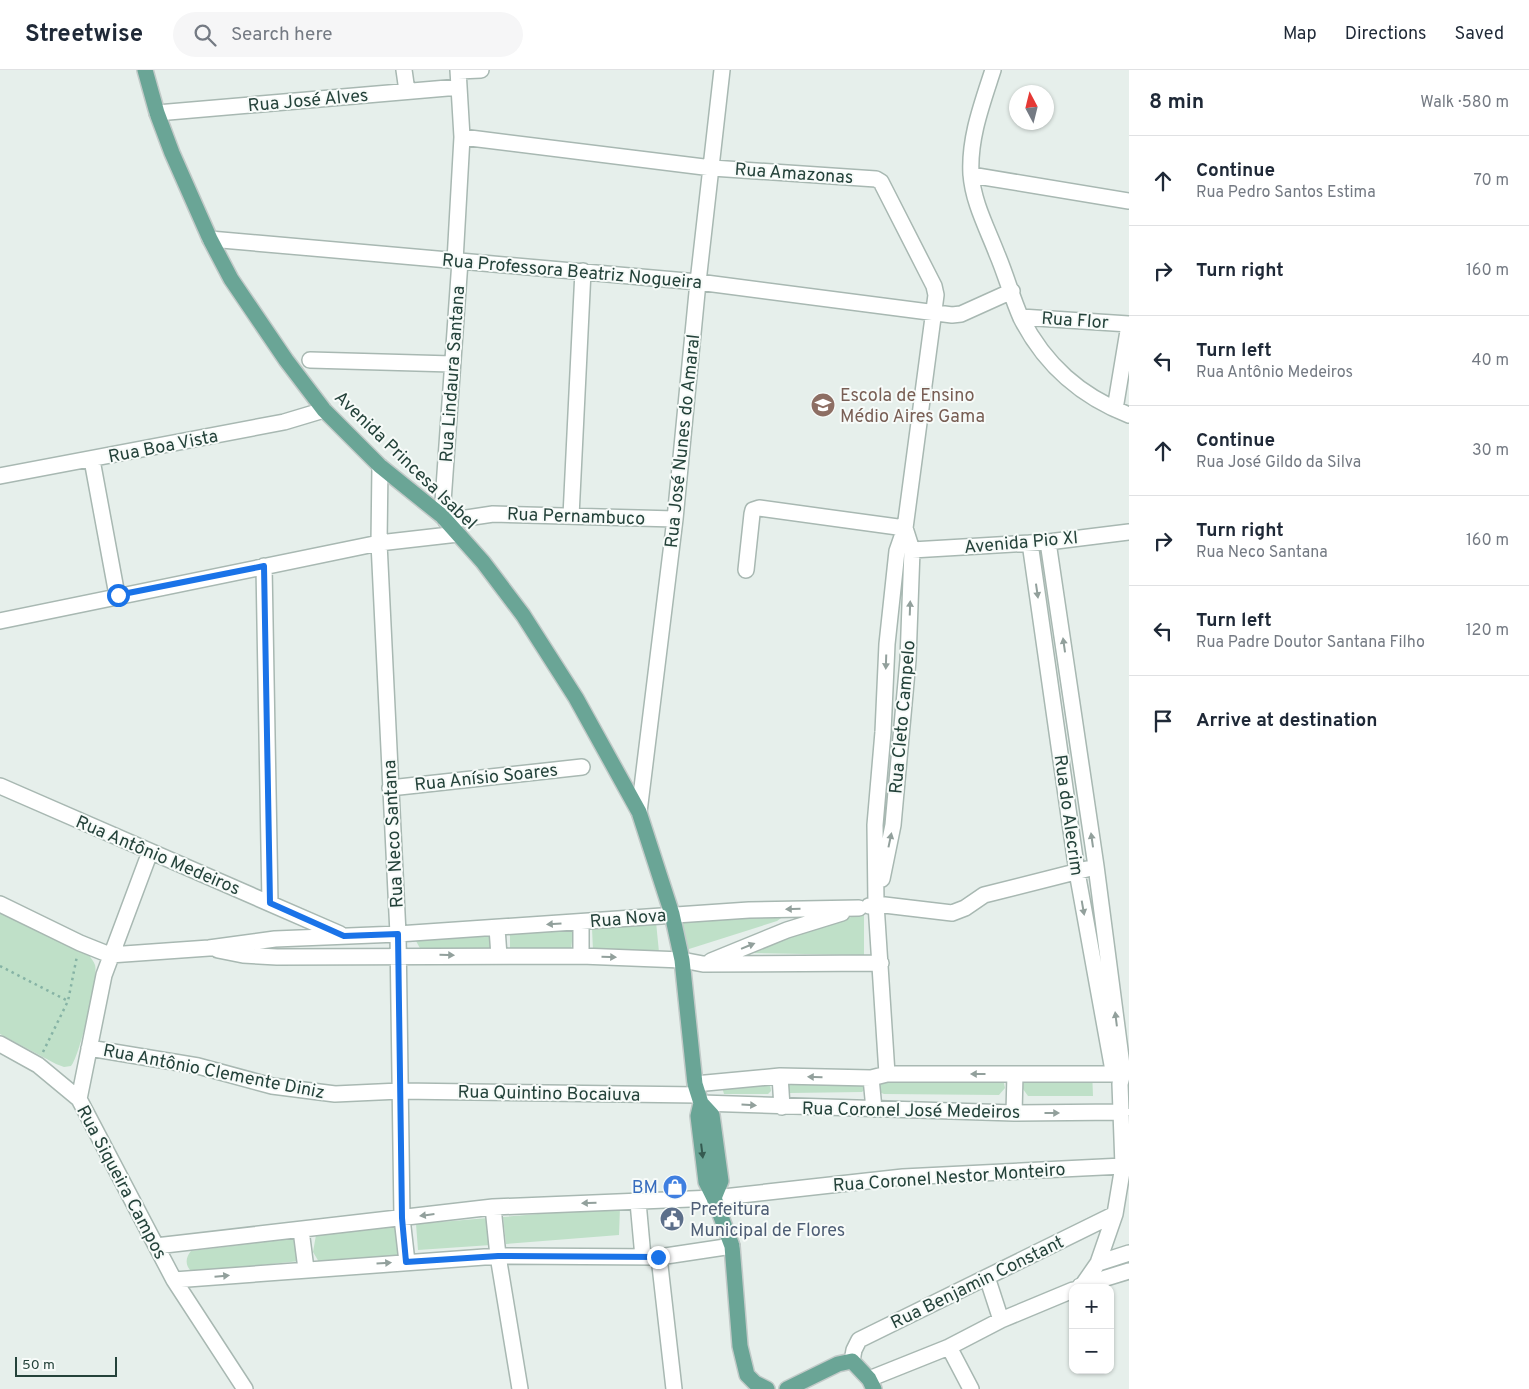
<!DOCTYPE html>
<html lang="en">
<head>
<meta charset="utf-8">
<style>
	:root { --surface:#fff; --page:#f6f6f7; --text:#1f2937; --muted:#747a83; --line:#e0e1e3 }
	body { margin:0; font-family:Overpass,sans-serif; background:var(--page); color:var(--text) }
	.controls { position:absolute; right:15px; bottom:15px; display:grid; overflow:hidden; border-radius:10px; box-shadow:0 1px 4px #0004 }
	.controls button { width:45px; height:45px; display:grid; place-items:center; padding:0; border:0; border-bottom:1px solid var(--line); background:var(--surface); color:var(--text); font:25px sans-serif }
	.compass { position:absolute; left:1009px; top:15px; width:45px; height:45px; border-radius:50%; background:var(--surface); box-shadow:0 1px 4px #0004; rotate:353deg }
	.scale { position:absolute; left:15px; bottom:12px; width:102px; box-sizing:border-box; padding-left:5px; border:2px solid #24423a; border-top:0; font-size:14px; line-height:18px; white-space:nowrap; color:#24423a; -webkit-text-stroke:4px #f7fbf9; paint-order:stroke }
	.stop { position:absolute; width:15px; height:15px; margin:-11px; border:4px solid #1a73e8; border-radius:50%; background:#fff }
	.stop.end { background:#1a73e8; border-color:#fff; box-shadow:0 1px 5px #0008 }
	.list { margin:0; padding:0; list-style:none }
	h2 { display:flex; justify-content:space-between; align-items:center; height:65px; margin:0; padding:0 20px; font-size:21px }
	h2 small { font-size:16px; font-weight:400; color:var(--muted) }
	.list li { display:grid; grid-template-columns:32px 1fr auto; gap:15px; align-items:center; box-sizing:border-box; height:90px; padding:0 20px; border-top:1px solid var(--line) }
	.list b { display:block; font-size:19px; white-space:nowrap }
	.list p { margin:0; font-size:16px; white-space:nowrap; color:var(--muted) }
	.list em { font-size:16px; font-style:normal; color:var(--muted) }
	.icon { flex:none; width:28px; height:28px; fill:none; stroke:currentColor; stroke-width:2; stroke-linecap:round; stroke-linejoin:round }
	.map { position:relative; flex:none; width:1129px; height:1319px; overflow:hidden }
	header { display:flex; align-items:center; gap:30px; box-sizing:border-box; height:70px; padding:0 25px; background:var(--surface); border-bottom:1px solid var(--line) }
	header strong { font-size:24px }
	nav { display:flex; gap:28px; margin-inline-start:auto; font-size:18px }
	.search { width:350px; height:45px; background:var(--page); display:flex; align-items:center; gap:12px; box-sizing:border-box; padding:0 18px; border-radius:28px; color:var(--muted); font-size:19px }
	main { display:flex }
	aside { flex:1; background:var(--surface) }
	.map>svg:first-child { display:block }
	.green { fill:#bfe0c8 }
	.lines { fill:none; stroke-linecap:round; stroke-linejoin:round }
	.street-casing { stroke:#a8b8b2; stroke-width:18 }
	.primary-casing { stroke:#c2cac8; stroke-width:18 }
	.path { stroke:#86b3a5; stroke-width:2.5; stroke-dasharray:2.5 4; stroke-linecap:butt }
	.street { stroke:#fff; stroke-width:15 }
	.primary { stroke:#6aa596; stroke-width:15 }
	.oneway { fill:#92a09c }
	.oneway2 { fill:#365b51 }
	.route { stroke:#1a73e8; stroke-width:6 }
	.labels { text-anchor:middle; stroke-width:4; stroke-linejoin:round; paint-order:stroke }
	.street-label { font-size:18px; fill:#24423a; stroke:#f7fbf9 }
	.education-label { font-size:18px; fill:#785e54; stroke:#f7fbf9; text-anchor:start }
	.shop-label { font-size:18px; fill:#366cbe; stroke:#f7fbf9; text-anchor:end }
	.service-label { font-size:18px; fill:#4e5e75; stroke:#f7fbf9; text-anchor:start }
</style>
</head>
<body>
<header>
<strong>Streetwise</strong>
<div class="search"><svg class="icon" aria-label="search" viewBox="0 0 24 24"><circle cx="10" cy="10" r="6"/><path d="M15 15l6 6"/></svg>Search here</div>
<nav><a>Map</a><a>Directions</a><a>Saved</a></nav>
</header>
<main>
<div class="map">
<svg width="1129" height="1319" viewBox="0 0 1129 1319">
	<rect width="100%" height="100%" fill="#e6efeb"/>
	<!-- green -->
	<path class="green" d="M0,840l89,45c2,3 5,7 6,10 4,11 -16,93 -24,101l-7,1 -8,-3 -56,-30z
		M864,843v42l-114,-2 -7,-2z
		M787,844l-10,7 -88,28 -5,-2 -4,-21 3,-4z
		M656,852l3,30 -66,-1 -1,-23z
		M573,861l-2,20 -61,-1v-17z
		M491,865l2,17h-71l-6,-11z
		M1092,1000l1,26h-65l-5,-7v-10z
		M1003,1009l2,9 -6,7 -115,-1 -5,-2 -1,-10 1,-1z
		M864,1012l1,7 -3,3 -72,1 -3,-7 2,-3z
		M770,1014l1,7 -3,3h-44l-2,-7z
		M620,1137l-1,28 -113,9 -3,-27z
		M488,1148l3,27 -73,5 -2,-26z
		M395,1157l3,29 -79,6 -6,-10 3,-17z
		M298,1168l2,23 -108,11c-7,-6 -7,-14 -1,-21z"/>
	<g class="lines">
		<defs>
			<path id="street" d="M404,0l3,21
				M993,0c-11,34 -24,68 -22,104 2,28 16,54 26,80 9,21 15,44 24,64 24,47 59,78 108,97
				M458,1l23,-1
				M157,43l302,-26
				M462,67l250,31 164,11 5,3 53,104 2,9 -31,233 -8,23 -10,93 -4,88 -8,93 1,79 11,170
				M971,105l158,26
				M210,169l488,43 254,33 9,-1 51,-23
				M455,191l7,-124 -4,-67
				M1021,247l108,7
				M310,290l142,4
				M1115,339l14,-84
				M92,390l25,135
				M380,396l-1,77 19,391 4,284 5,44
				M0,406l284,-54 40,-12
				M442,446l18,-255
				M571,446l12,-245
				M446,451l47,-7 182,5
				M1048,472l48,324 27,207 -3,11 3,82 -8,48 -17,49 -16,23
				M1030,473l47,329 35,193
				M912,480l136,-8 81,-10
				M264,496l6,337
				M746,500l6,-56 1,-4 6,-2 146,20
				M0,551l379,-78 79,-9
				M0,716l340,148
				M390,718l192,-21
				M639,742l36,-293 23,-237 24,-212
				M150,782l-46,123 -25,124 95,181 71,109
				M882,809l11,-54 15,-165 4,-110 -7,-22
				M0,834l80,39 30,12 99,-7 66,-9 123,-5 351,-24 110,-2
				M869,836l7,-2 76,9 13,-5 19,-13 103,-26
				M497,858l2,28
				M218,880l25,5 34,2 304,-1 101,4 21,4 178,-1
				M581,886v-34
				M711,891l76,-31 55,-17
				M0,974l38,21 41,34
				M89,978l109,18 74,20 63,8 65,-3 298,4
				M780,1006l2,31
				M871,1008l3,31
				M695,1014l85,-8 91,2 16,-4h227
				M701,1033l313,10 108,-1
				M1014,1043l1,-39
				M638,1132l5,55
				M493,1137l5,49 22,133
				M301,1160l5,39
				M156,1176l337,-39 221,-9 189,-21 220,-11
				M659,1187l15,132
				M1098,1193l31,-10
				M987,1207l14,43
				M174,1210l324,-24 161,1 73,-11
				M1080,1216l49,-15
				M949,1277l22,42
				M852,1291l2,-11 5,-10 256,-126
				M869,1309l80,-32 52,-27 72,-30"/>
			<path id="primary" d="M145,0l12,43 15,40 38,86 21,40 55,81 38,50 56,56 62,50 41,46 40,53 53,83 63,114 33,102 10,46 13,124 6,19 11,12 9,66 -7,17
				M701,1033l-3,13 8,66 8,16 18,48 8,100 7,29 8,8 12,6
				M787,1319l51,-25 14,-3 17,18 5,10"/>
		</defs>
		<!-- street casing -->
		<use href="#street" class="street-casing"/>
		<!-- primary casing -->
		<use href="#primary" class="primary-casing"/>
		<!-- path -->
		<path class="path" d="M0,896l68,35
			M43,982l25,-51 9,-45"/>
		<!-- street -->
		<use href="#street" class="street"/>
		<!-- primary -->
		<use href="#primary" class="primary"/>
	</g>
	<!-- one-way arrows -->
	<defs><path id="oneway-solid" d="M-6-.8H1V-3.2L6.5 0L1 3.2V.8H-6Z" transform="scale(1.25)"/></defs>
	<g class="oneway">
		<use href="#oneway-solid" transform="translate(1037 521) rotate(82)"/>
		<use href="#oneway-solid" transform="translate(910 538) rotate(-88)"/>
		<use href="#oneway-solid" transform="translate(1064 575) rotate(-98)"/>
		<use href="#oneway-solid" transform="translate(886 592) rotate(92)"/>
		<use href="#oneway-solid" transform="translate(890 770) rotate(-78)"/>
		<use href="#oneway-solid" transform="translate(1092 770) rotate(-98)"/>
		<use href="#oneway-solid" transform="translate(1083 838) rotate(80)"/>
		<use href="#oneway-solid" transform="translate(793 839) rotate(179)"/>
		<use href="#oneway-solid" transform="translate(554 854) rotate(176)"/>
		<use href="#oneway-solid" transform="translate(748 876) rotate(-22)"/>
		<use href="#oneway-solid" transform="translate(447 885) rotate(1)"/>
		<use href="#oneway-solid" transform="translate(609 887) rotate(2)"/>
		<use href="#oneway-solid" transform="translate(1116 949) rotate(-97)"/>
		<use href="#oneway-solid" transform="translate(978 1004) rotate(180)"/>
		<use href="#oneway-solid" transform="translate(815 1007) rotate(-179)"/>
		<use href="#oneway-solid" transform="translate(749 1035) rotate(3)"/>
		<use href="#oneway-solid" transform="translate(1052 1043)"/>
		<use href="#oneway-solid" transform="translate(589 1133) rotate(178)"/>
		<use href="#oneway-solid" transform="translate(427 1145) rotate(173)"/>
		<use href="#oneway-solid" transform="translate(384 1193) rotate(-4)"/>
		<use href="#oneway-solid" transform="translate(222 1206) rotate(-5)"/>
	</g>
	<use class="oneway2" href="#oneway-solid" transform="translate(702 1081) rotate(83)"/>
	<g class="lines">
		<!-- route -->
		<path class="route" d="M118,525l146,-29 6,337 74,33 54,-2 4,284 4,44 92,-6 160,1"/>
	</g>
	<!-- icons -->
	<defs>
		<symbol id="school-disc" viewBox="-11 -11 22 22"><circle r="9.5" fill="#8d6e63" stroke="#f7fbf9"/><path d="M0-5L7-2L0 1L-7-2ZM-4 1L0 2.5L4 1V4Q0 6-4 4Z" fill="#fff"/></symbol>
		<symbol id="shop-disc" viewBox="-11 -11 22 22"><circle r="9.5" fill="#3f7fe0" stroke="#f7fbf9"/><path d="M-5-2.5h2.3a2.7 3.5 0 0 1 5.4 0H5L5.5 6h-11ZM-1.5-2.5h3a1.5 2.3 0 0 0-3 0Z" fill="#fff"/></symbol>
		<symbol id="civic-disc" viewBox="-11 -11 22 22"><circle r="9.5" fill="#5c6f8a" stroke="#f7fbf9"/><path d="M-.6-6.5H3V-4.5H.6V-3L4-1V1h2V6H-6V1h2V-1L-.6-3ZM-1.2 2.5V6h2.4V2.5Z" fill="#fff"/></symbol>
	</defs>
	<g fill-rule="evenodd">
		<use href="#school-disc" x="809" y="321" width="28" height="28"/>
		<use href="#shop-disc" x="661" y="1103" width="28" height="28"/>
		<use href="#civic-disc" x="658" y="1135" width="28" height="28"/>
	</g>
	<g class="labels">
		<!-- street labels -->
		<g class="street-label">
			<text transform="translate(308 30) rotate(-5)" y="6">Rua José Alves</text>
			<text transform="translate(794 103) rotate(4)" y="6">Rua Amazonas</text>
			<text transform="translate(572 201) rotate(5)" y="6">Rua Professora Beatriz Nogueira</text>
			<text transform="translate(1075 250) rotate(4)" y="6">Rua Flor</text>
			<text transform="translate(452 304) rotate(-86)" y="6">Rua Lindaura Santana</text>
			<text transform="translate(682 371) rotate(-84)" y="6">Rua José Nunes do Amaral</text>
			<text transform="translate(163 376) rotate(-11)" y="6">Rua Boa Vista</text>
			<text transform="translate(406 390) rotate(44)" y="6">Avenida Princesa Isabel</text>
			<text transform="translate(576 446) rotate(2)" y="6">Rua Pernambuco</text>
			<text transform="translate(1021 472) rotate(-5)" y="6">Avenida Pio XI</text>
			<text transform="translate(902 647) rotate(-85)" y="6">Rua Cleto Campelo</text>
			<text transform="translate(486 707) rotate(-6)" y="6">Rua Anísio Soares</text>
			<text transform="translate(1069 745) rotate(82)" y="6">Rua do Alecrim</text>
			<text transform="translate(393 764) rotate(-93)" y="6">Rua Neco Santana</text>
			<text transform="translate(158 785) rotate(23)" y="6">Rua Antônio Medeiros</text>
			<text transform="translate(628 848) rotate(-5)" y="6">Rua Nova</text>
			<text transform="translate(214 1001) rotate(11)" y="6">Rua Antônio Clemente Diniz</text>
			<text transform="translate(549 1023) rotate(1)" y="6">Rua Quintino Bocaiuva</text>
			<text transform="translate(911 1040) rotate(1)" y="6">Rua Coronel José Medeiros</text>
			<text transform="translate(949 1107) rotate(-4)" y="6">Rua Coronel Nestor Monteiro</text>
			<text transform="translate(122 1112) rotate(62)" y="6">Rua Siqueira Campos</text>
			<text transform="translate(977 1212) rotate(-26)" y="6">Rua Benjamin Constant</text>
		</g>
		<!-- education labels -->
		<g class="education-label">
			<text x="840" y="331">Escola de Ensino<tspan x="840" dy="21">Médio Aires Gama</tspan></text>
		</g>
		<!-- shop labels -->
		<g class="shop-label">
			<text x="658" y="1123">BM</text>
		</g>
		<!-- service labels -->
		<g class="service-label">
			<text x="690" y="1145">Prefeitura<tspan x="690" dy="21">Municipal de Flores</tspan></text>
		</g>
	</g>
</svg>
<div class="controls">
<button>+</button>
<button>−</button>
</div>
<svg class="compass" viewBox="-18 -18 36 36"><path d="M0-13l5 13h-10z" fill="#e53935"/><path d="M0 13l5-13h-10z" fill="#747a83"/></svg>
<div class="scale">50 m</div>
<div class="stop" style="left:118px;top:525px"></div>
<div class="stop end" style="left:658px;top:1187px"></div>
</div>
<aside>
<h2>8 min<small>Walk · 580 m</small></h2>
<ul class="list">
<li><svg class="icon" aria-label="ahead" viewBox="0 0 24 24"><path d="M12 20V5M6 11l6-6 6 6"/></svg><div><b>Continue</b><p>Rua Pedro Santos Estima</p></div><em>70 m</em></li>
<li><svg class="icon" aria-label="right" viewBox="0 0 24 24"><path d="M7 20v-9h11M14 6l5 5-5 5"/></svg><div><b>Turn right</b></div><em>160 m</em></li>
<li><svg class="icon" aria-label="left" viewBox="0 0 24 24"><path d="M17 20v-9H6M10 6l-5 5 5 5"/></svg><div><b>Turn left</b><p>Rua Antônio Medeiros</p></div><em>40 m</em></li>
<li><svg class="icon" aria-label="ahead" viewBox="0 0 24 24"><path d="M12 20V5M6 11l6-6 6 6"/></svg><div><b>Continue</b><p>Rua José Gildo da Silva</p></div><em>30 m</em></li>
<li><svg class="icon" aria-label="right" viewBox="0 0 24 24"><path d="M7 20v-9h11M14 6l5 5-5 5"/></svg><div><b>Turn right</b><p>Rua Neco Santana</p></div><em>160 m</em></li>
<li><svg class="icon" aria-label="left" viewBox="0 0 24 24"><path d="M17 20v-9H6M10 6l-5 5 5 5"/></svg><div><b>Turn left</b><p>Rua Padre Doutor Santana Filho</p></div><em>120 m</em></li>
<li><svg class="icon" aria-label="arrive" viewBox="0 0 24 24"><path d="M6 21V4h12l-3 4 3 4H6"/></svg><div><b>Arrive at destination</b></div></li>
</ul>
</aside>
</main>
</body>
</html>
